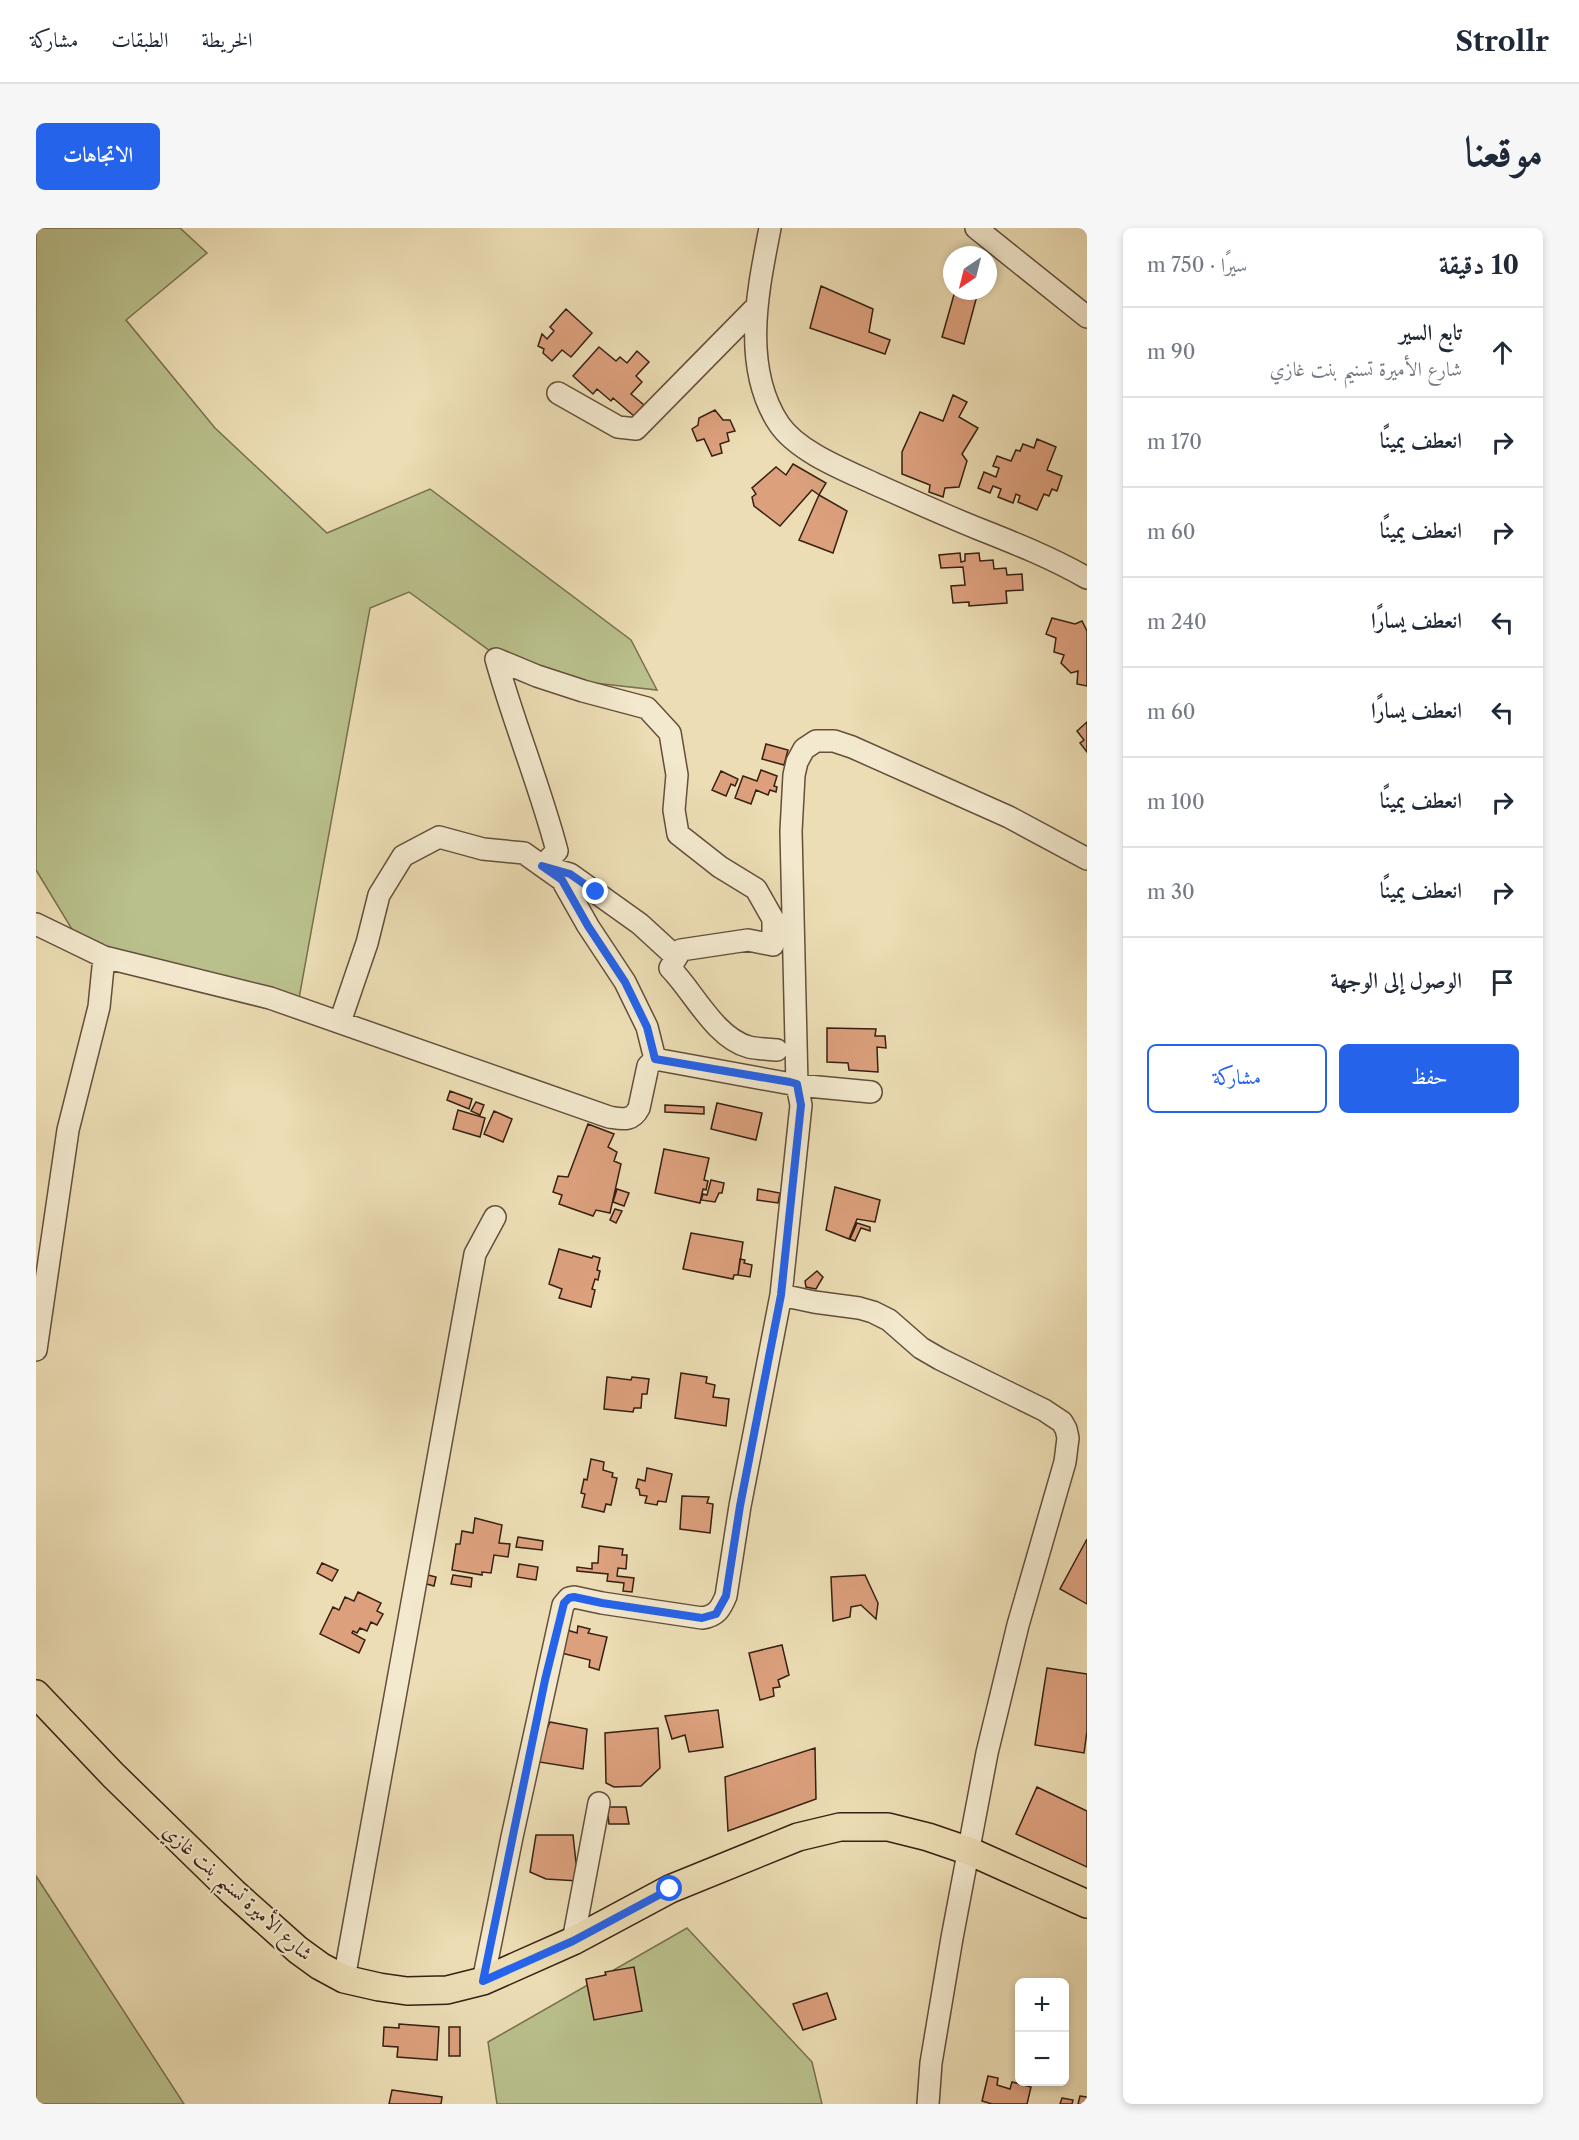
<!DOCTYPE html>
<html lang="ar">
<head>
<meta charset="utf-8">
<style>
	:root { --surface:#fff; --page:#f6f6f7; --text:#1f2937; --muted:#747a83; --line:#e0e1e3; --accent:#2563eb }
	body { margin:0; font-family:"Libre Caslon Text",Amiri,serif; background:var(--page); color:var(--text); direction:rtl }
	.controls { position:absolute; right:18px; bottom:18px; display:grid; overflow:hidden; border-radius:9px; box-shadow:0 3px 9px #0003 }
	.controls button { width:54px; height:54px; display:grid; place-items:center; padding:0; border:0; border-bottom:2px solid var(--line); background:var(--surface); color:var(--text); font:30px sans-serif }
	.compass { position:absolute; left:907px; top:18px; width:54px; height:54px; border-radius:50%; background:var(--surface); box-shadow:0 3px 9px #0003; rotate:215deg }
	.stop { position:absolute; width:18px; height:18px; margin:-14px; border:4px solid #2563eb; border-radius:50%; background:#fff }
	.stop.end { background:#2563eb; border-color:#fff; box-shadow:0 2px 6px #0008 }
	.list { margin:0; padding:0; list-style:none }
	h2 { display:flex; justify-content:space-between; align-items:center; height:78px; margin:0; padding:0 24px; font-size:26px }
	h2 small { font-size:20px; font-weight:400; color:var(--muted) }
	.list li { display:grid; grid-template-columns:39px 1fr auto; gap:18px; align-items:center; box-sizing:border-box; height:90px; padding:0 24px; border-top:2px solid var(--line) }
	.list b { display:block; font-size:22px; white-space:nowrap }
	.list p { margin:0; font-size:20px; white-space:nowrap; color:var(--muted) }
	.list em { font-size:20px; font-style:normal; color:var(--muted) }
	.actions { display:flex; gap:12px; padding:18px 24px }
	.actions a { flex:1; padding:14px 0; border:2px solid var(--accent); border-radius:9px; text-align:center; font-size:21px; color:var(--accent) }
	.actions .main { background:var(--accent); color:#fff }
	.icon { flex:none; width:33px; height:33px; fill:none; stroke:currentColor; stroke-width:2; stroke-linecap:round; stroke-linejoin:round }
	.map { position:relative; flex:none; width:1051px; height:1876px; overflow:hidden; direction:ltr; border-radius:9px }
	header { display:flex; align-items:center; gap:36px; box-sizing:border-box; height:84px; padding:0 30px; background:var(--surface); border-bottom:2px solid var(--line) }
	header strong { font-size:28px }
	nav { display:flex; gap:33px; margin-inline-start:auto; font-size:21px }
	.intro { display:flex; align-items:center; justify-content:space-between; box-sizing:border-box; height:144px; padding:0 36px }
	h1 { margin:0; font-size:42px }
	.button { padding:15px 27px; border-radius:9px; background:var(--accent); color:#fff; font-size:21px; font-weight:700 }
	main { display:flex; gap:36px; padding:0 36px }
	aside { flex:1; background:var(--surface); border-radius:9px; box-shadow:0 3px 9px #0003 }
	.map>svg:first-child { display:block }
	.green { fill:#b9c08c; stroke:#787050; stroke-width:1.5 }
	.building { fill:#dca07d; stroke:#372013; stroke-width:1.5 }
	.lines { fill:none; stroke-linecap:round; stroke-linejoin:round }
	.minor-casing { stroke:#644f3b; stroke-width:24 }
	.major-casing { stroke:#372013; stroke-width:30 }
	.minor { stroke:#f3e9ce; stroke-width:21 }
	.major { stroke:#ecddb4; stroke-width:27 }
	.route { stroke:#2563eb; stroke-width:8 }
	.labels { text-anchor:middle; stroke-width:4.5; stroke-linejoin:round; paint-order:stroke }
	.street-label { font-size:20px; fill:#372013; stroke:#f3e9ce }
</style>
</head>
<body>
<header>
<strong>Strollr</strong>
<nav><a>الخريطة</a><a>الطبقات</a><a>مشاركة</a></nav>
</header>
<div class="intro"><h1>موقعنا</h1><a class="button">الاتجاهات</a></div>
<main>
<aside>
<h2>10 دقيقة<small>سيرًا · 750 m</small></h2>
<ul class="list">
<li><svg class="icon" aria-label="ahead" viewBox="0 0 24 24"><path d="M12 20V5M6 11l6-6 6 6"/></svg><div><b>تابع السير</b><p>شارع الأميرة تسنيم بنت غازي</p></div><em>90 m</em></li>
<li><svg class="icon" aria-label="right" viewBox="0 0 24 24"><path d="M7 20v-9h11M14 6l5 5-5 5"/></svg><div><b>انعطف يمينًا</b></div><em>170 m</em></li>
<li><svg class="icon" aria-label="right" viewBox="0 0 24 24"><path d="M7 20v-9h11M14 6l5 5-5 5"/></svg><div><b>انعطف يمينًا</b></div><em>60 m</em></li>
<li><svg class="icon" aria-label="left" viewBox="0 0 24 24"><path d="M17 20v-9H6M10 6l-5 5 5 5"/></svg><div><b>انعطف يسارًا</b></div><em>240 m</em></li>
<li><svg class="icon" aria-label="left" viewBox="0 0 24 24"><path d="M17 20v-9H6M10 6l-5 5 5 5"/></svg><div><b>انعطف يسارًا</b></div><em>60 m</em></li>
<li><svg class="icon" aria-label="right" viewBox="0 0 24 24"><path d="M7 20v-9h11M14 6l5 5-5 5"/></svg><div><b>انعطف يمينًا</b></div><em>100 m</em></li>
<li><svg class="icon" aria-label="right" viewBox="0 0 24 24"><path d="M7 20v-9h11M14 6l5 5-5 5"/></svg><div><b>انعطف يمينًا</b></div><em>30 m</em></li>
<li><svg class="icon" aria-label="arrive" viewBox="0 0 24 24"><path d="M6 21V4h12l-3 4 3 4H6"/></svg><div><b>الوصول إلى الوجهة</b></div></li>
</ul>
<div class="actions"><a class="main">حفظ</a><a>مشاركة</a></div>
</aside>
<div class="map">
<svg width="1051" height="1876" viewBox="0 0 1051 1876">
	<rect width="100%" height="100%" fill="#ecddb4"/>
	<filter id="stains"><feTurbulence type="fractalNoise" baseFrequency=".00333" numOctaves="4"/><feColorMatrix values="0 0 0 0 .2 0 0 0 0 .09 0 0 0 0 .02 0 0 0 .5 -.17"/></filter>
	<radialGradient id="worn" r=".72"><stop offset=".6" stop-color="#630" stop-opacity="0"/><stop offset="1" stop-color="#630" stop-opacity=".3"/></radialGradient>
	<!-- green -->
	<path class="green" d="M0,0h144l27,25 -81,67 89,108 112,105 103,-44 201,151 26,50 -134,-15 -114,-83 -39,16 -74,407 -217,-74 -43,-71z
		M0,1648l148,228h-148z
		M651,1700l125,134 10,42h-325l-9,-62z"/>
	<!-- building -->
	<path class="building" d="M785,58l52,23 -4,23 21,8 -5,14 -75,-26z
		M919,63l23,1 -14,52 -22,-7z
		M530,81l26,24 -21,24 -9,-7 -10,11 -9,-8 1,-4 -6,-3 4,-12 5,5 7,-8 -4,-4z
		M563,119l17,14 4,-4 7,6 10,-12 12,11 -13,14 6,6 -11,12 13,11 -10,11 -21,-18 -2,3 -14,-12 -4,5 -20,-18z
		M917,167l14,7 -8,15 19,11 -16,26 5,7 -8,26 -14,1 -2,9 -14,-5 1,-7 -28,-11v-22l18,-40 23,9z
		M679,182l8,10h7l5,11 -8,2 2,8 -9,3 2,9 -10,3 -8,-17 -7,2 -5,-12 6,-4 1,-7z
		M1001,211l19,8 -9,23 15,6 -5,15 -5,-2 -3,7 -5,-2 -7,16 -19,-8 2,-6 -4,-2 -3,9 -15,-6 3,-8 -8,-3 -3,7 -12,-5 6,-16 12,5 3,-9 -6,-2 4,-10 14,5 5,-11 4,1 3,-7 11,4z
		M757,236l33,19 -7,12 -7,-5 -32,36 -26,-20 -2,-9 4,-3 -4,-6 24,-21 10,8z
		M783,267l28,16 -14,42 -34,-13z
		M924,325l1,9 4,-1v-7l14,-1 1,8 13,-1 1,9 12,-1 1,7 15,-1 1,16 -17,1 1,12 -38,3v-4l-16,1 -2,-17 14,-1 -2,-18 -22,1 -2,-13z
		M1016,390l23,6 7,-3 5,10v55l-10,-2 1,-13 -7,2 -10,-10 3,-8 -10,-3 2,-14 -10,-4z
		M1051,494v30l-7,-9 4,-3 -7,-9z
		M730,516l22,6 -4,15 -22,-6z
		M725,542l16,6 -3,10 3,1 -1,5 -6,-2 -2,5 -12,-5 -5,14 -16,-6 8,-22 14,5z
		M685,543l17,8 -3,7 -4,-2 -5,12 -14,-6z
		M791,800l49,1 -1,7h10l1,12 -9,-1 1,25 -29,-2 -1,-7 -21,-1z
		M414,863l22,8 -3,10 -22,-9z
		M440,874l8,3 -4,10 -9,-4z
		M681,875l45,10 -6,27 -45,-11z
		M629,877l39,2v7l-39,-2z
		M422,882l27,8 -5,19 -27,-8z
		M458,883l18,8 -9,23 -19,-8z
		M552,896l26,10 -6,13 9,5 -3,9 7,3 -11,49 -14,-3 -3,6 -34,-12 3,-9 -9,-3 5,-16 10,1z
		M628,921l45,9 -5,22 4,1 -2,9 -3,-1 -3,14 -45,-10z
		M675,952l13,3 -2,10h-3l-4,9 -14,-2 2,-6 4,1z
		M799,959l45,13 -5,22 -18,-3 -8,20 -23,-9z
		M581,961l12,4 -5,13 -11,-4z
		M722,961l22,4 -2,10 -21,-3z
		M579,981l7,2 -6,12 -6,-3z
		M821,995l13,4v4l-9,-3 -6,13 -5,-2z
		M655,1005l52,9 -5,33h-4l-1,4 -50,-10z
		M523,1021l33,9 1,-2 7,2 -3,12 3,1 -2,9 -3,-1 -3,10 3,1 -4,17 -32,-9 3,-9 -13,-5z
		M704,1031l5,1 -1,3 8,2 -2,12 -12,-2z
		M781,1043l6,6 -7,12 -10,-2 -1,-6z
		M645,1145l26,4 -1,6 9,2 -2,12 16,2 -3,27 -51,-8z
		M571,1149l24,3 1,-3 17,2 -2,15h-5l-1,14h-7l-1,4 -29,-3z
		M555,1231l13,3 -1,8 10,3 -1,4 5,1 -6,27 -5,-1 -2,8 -22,-5 3,-13 -4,-1 3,-14 3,1z
		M611,1240l25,6 -6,28 -8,-1 -1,4 -12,-2 2,-7 -7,-1 -1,-6 -3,-1 2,-9 7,2z
		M646,1268l27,1 -2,6 6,1 -3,29 -30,-4z
		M439,1290l27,7 -3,18 11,1 -2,13 -14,-2 -3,18 -9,-1v3l-30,-5 4,-26h4l2,-13 11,2z
		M482,1309l25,4 -1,9 -26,-3z
		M1051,1311v65l-27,-15z
		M563,1318l24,3 -1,6h5l-1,14 -8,-1 -1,8 17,2 -2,14 -9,-1 1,-8 -17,-2 1,-7 -31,-3v-4l15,2v-6h6z
		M286,1335l16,7 -6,11 -15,-8z
		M483,1336l19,3 -2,13 -19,-3z
		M388,1346l12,3 -2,9 -11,-3z
		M417,1347l19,3 -1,9 -20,-3z
		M829,1347l13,28 -2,16 -15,-14 -10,2 -1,10 -17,4 -2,-44z
		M322,1364l23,11 -4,8 6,3 -6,11 -6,-3 -4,9 -7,-3 -3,5 -4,-2 -1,2 13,7 -6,13 -39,-19 13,-27 6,3 6,-13 9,4z
		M542,1398l12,3 -2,4 19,4 -8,33 -10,-3 1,-7 -29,-7 6,-23 10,3z
		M746,1417l7,30 -11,5 2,7 -7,1 1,8 -14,4 -11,-47z
		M1011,1440l40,6v57l-3,22 -49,-8z
		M682,1482l5,37 -34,5 -4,-17 -13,4 -7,-23z
		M514,1494l37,7 -4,40 -50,-8z
		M622,1500l2,40 -19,18 -27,1 -8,-4 -1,-50z
		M779,1520l1,51 -88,32 -3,-54z
		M1001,1559l50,24v56l-71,-33z
		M571,1579h19l3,17h-20z
		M500,1607h37l5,46 -32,-2 -16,-7z
		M598,1739l8,44 -48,9 -8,-41 20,-4 -1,-3z
		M791,1765l9,26 -33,11 -10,-26z
		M363,1796l40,3 -2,33 -40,-3 1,-10 -15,-1 1,-19 15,1z
		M413,1799h11v29h-11z
		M952,1848l10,2 -1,7 13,4 2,-7 19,5 -4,17h-35l-10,-3z
		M356,1862l50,7 -1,7h-52z
		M1044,1868l7,1v7h-9z
		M1026,1870l11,2 -1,4h-12z"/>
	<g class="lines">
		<defs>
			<path id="minor" d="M734,0c-12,62 -29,138 9,196 19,28 66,46 96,60 34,15 69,31 104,45 38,15 73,29 108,49
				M940,0l111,89
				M522,165l60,34 18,2 121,-123
				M0,696l68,33
				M640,729l-36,-33 -70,-50 -28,-8 15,-15c-17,-65 -43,-127 -61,-192l41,17 46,15 64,17 23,25 7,42 -3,35 4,24 42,33 36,22 17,30v26l-25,-5 -67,10 -11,18c23,23 45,70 79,79 8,2 19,2 28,3
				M304,794l27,-79 12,-48 24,-39 36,-19 44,12 41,4 38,27 26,46 37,56 22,45 8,32
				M745,1067l33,7 45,6 14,4 16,8 32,28 19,11 104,51 18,12 4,7 2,9 -3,24 -47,163 -31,128 -35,185 -21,125 -3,41
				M0,1122l32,-220 31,-123 5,-50 166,41 339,119c13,2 23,5 30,-9l9,-42 7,-7 142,26 -6,-254 3,-56 3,-13 7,-13 12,-8h18l18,6 157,70 78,42
				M537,1713l26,-138
				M308,1751l131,-725 20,-37
				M447,1753l29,-144 51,-232 6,-7 5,-1 28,6 100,15c15,-2 19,-10 24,-22l14,-90 41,-211 20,-190 -4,-20 74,7"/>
			<path id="major" d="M0,1466l77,81 120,117 65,58 22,16 24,13 35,8 28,4 40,-1 36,-9 90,-40 97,-52 128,-52 42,-10h48l40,10 41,14 118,53"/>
		</defs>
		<!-- minor casing -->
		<use href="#minor" class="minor-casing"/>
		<!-- major casing -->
		<use href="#major" class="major-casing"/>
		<!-- minor -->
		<use href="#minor" class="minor"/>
		<!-- major -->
		<use href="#major" class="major"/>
	</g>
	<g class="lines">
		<!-- route -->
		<path class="route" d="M560,664l-26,-18 -28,-8 20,14 26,46 37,56 22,45 8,32 135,23 7,2 4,21 -20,190 -41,211 -14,90 -10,18 -14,4 -100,-15 -28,-6 -5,1 -5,5 -19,77 -62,301 90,-40 97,-52"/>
	</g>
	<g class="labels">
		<!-- street labels -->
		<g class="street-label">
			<text transform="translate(202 1664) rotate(42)" y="7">شارع الأميرة تسنيم بنت غازي</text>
		</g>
	</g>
	<rect width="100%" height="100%" filter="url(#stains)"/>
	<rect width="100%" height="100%" fill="url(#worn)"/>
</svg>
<div class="controls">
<button>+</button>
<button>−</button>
</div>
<svg class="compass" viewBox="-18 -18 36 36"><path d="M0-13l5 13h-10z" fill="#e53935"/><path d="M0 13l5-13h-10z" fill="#747a83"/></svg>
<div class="stop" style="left:634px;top:1661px"></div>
<div class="stop end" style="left:560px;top:664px"></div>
</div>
</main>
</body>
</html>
